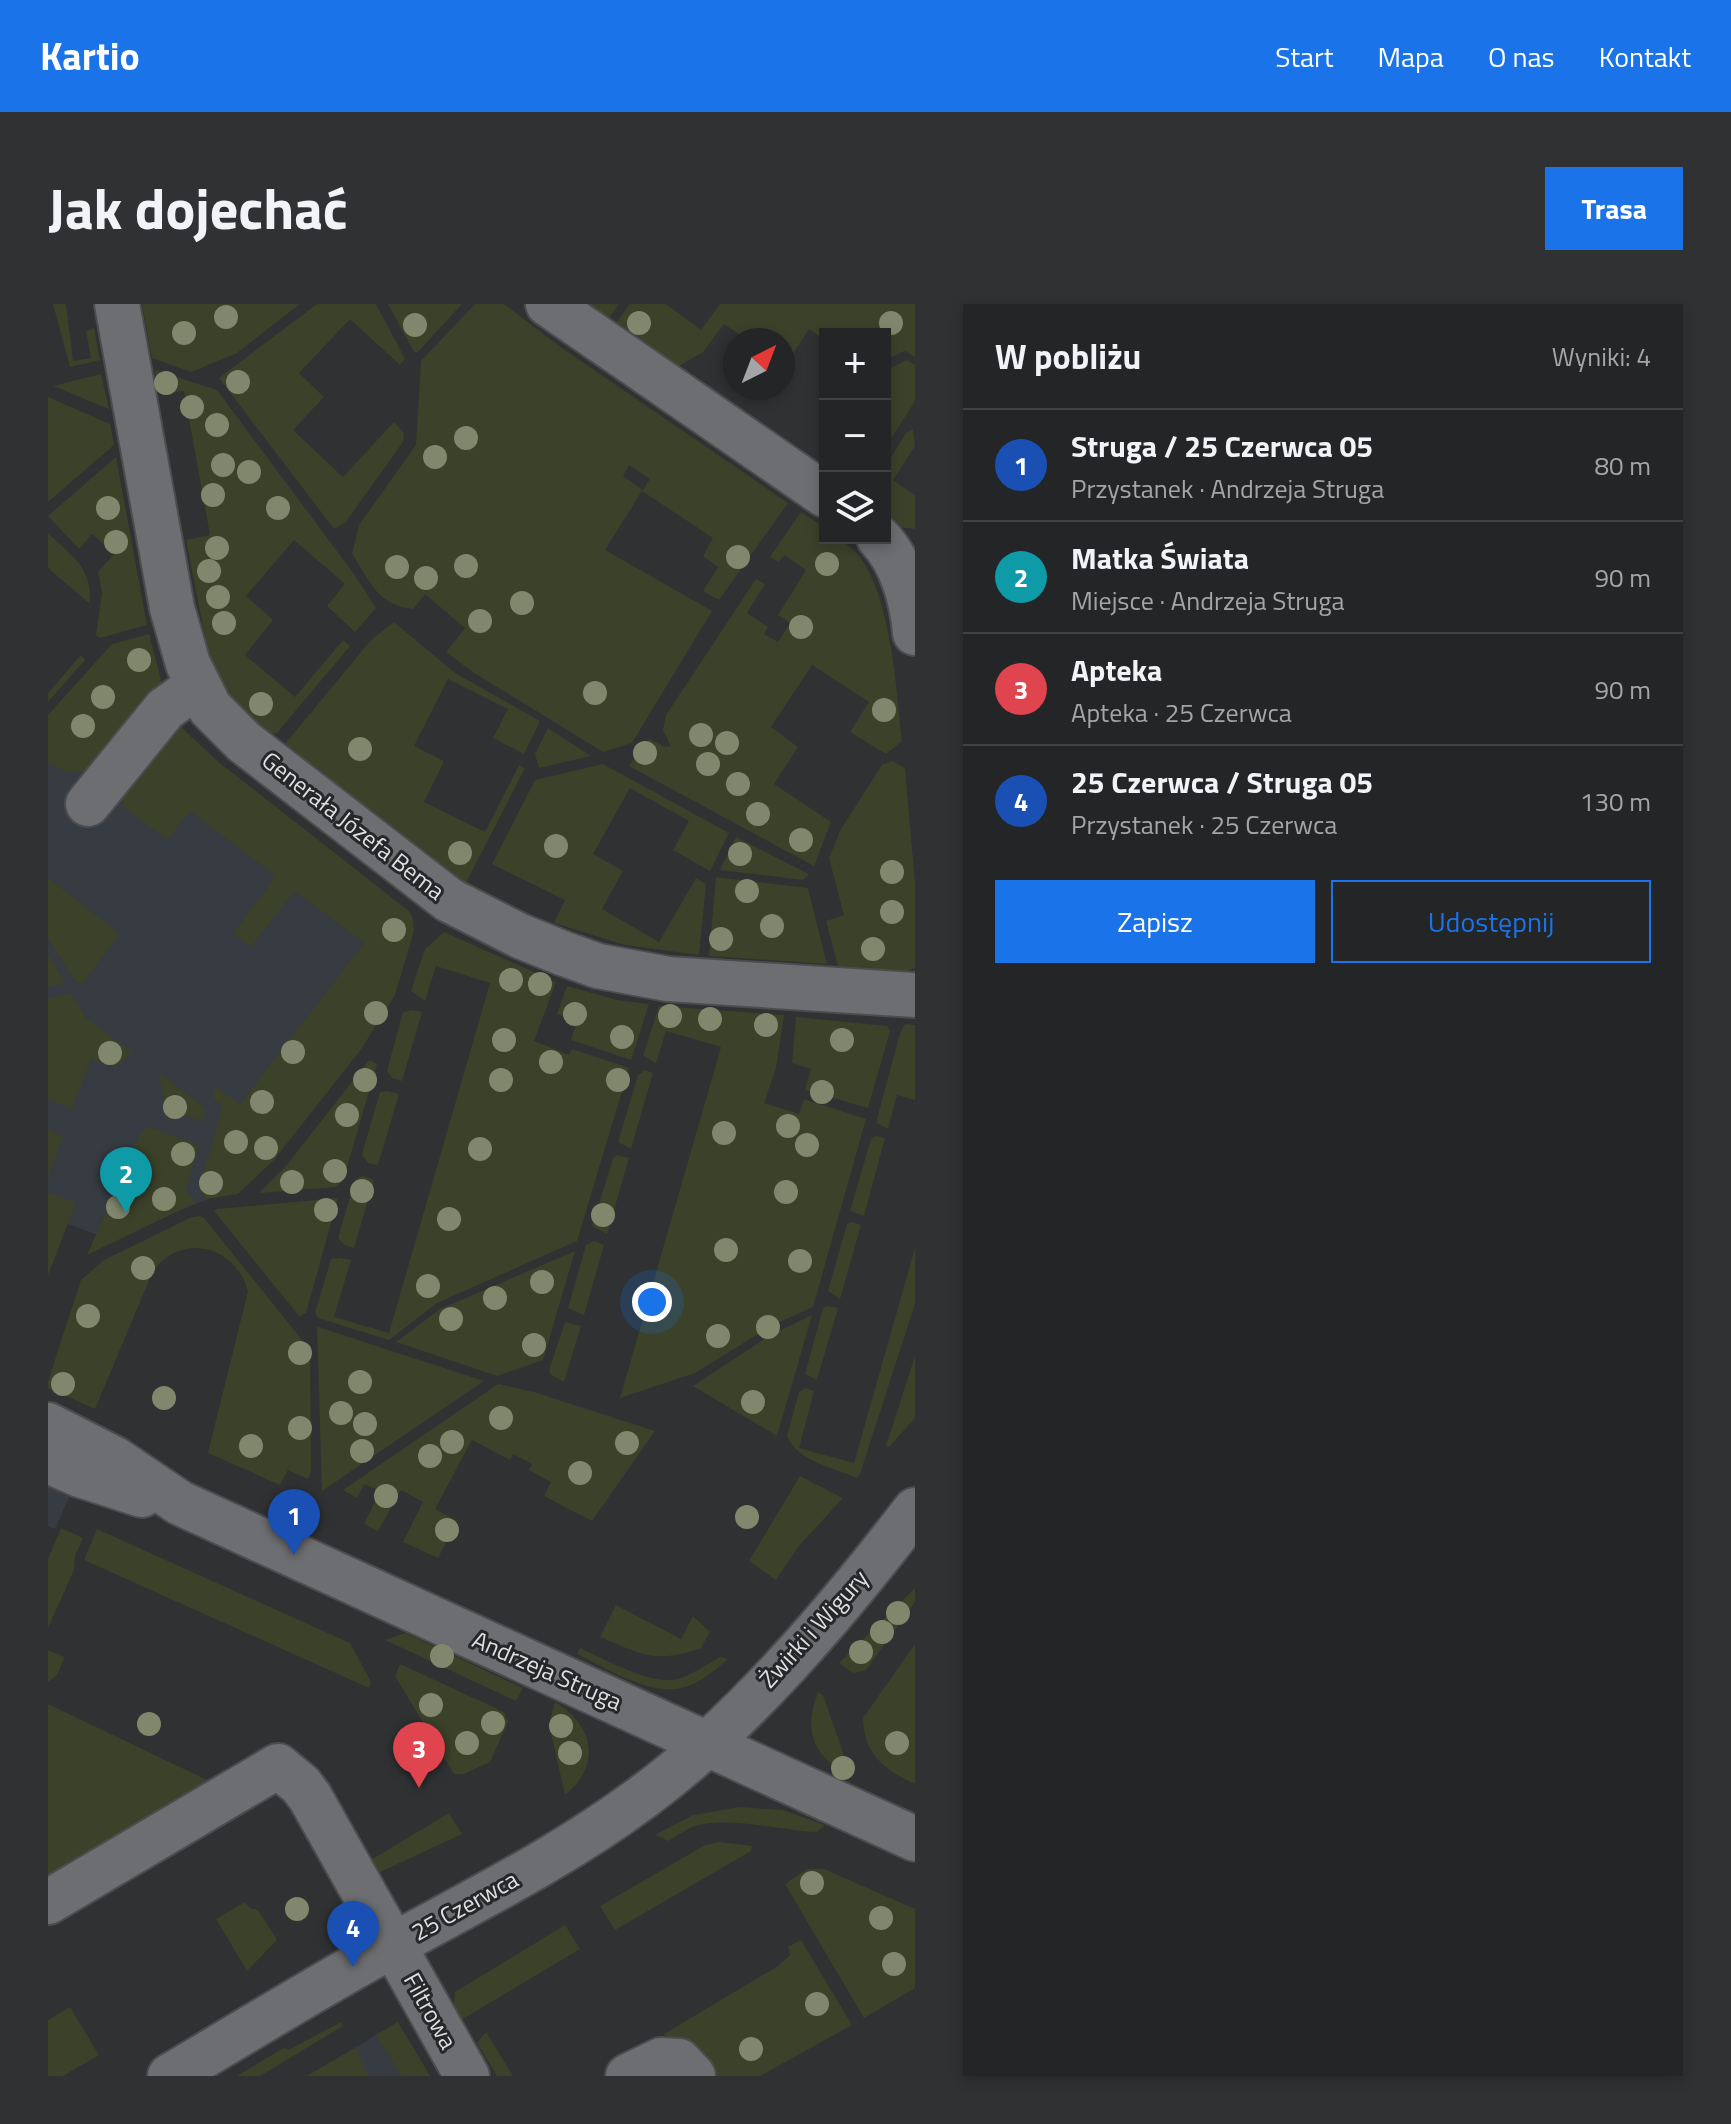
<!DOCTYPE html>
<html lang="pl">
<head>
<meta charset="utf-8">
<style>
	:root { --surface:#232526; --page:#2f3132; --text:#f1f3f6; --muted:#a3a5a7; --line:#404243; --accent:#1a73e8 }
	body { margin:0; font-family:"Titillium Web",sans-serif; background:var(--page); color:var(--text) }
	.controls { position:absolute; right:24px; top:24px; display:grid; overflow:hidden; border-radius:0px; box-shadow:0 4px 12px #0003 }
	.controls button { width:72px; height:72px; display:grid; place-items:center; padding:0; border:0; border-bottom:2px solid var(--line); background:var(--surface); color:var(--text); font:40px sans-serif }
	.compass { position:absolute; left:675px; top:24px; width:72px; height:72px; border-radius:50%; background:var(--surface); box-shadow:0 4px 12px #0003; rotate:42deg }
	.you { position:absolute; left:604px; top:998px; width:28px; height:28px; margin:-20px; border:6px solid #fff; border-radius:50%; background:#1a73e8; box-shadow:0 0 0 12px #1a73e833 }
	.badge { display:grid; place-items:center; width:52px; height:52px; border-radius:50%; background:var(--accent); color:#fff; font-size:26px; font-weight:700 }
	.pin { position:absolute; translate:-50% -66px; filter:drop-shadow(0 2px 4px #0008) }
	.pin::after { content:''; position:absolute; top:42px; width:28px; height:24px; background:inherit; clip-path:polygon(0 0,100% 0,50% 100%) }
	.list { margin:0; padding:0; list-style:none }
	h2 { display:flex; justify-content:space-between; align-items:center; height:104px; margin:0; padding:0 32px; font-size:34px }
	h2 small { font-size:26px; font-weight:400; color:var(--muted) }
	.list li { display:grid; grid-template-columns:52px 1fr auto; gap:24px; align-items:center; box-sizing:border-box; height:112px; padding:0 32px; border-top:2px solid var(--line) }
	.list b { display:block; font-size:30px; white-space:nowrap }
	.list p { margin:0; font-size:26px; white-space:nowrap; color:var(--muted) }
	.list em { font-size:26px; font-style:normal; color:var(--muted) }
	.actions { display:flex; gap:16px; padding:24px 32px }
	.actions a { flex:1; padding:18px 0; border:2px solid var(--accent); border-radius:0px; text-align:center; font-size:28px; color:var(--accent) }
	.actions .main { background:var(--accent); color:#fff }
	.icon { flex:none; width:44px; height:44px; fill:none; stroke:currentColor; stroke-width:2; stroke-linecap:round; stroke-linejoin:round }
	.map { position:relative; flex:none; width:867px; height:1772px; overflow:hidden; border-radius:0px }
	header { display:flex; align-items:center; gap:48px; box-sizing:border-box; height:112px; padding:0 40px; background:var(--accent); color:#fff }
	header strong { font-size:38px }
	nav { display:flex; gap:44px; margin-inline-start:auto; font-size:28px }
	.intro { display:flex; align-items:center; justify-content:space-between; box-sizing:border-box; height:192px; padding:0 48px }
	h1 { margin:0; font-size:56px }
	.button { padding:20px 36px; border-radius:0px; background:var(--accent); color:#fff; font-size:28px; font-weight:700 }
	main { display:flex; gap:48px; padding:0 48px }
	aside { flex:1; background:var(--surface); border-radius:0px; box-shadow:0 4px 12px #0003 }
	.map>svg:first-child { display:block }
	.built { fill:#373b42 }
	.green { fill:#3c412a; fill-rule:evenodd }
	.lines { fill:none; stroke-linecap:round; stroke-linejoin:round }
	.minor-casing { stroke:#4b4c4e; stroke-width:48 }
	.minor { stroke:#6d6e71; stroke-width:44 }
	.tree { fill:#80876c }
	.labels { text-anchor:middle; stroke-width:6; stroke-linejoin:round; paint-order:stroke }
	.street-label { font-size:24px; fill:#dedfe0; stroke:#262729 }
</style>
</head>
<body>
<header>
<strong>Kartio</strong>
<nav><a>Start</a><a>Mapa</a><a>O nas</a><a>Kontakt</a></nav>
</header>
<div class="intro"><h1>Jak dojechać</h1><a class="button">Trasa</a></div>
<main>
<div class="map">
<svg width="867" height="1772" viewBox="0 0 867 1772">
	<rect width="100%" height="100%" fill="#2f3133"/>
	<!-- built -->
	<path class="built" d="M46,401l292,237 -148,245 -129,52 -61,-22v-491z
		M0,1166l28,12 -21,47 -7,-3z
		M350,1718l32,54h-123z"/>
	<!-- green -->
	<path class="green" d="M5,0h13l7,57 18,-3 -5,-27 8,-3 6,32 -30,7z
		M94,0h158l-63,49 -46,19 -39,-14z
		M269,0h59l29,55 -5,6 -50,-46 -51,54 25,24 -31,33 50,47 51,-55 10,11 -1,9 -58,81 -11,6 -115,-151z
		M340,0h74l-44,48h-4z
		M427,0h29l55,42 229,157 -69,97 -16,-9 15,-24 -15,-11 10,-18 -71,-47 -37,59 107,61 -80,132 -29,9 -129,-79 -28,-21 19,-24 -40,-34 -12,15c-36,-4 -43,-28 -61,-55l7,-29 57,-80 5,-84zM581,161l21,14 -7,11 -20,-14z
		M531,0h40l-13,18z
		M582,0h36l35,26 19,-26h195v53l-10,-6 -20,9v-26h-60v6l-16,-11 -24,37 -2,-26h-35l-24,-16 -21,28 -29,17 -61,-42z
		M859,56l8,5v36l-30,47v-77z
		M107,66l62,20 137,184 22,34 -21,24 -28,-26 18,-22 -51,-44 -48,56 27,24 -28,35 50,42 48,-57 7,6 -73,87 -7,1 -44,-39 -16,-32 -24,-123 24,-5 -26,-144 -25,3z
		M53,70l8,35 -56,-23z
		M0,93l62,27 4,21 -66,57z
		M865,125l2,17 -22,34 22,15v34l-17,-2 -13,-9v-51l21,-34z
		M68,153l31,168 -47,13 -4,-3 6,-42 -4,-21 16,-18 -22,-20 -13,15 -31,-33z
		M753,208l24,16v10c66,0 71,156 77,203l-16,13 -36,-22 19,-30 -57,-37 -41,62 27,20 -24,37 57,38 -17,44 -185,-100 20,-27 16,8 6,-1 -8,-16 3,-15 90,-136 9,5 -18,29 21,14 -4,7 14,8 12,-19 -12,-8 28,-45 -22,-15 -5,7 -9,-5z
		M0,229c25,25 44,33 42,71l-42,-36z
		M346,318l61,51 85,48 -16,33 -31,-16 15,-29 -60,-30 -34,67 30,15 -20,41 61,30 34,-67 6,3 -59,115 -19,-12 -162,-127 86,-104z
		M101,330l16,61 -77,77h-22l-18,-10v-47l64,-71z
		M33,351l4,5 -37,42v-9z
		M126,410l11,17 36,33 188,147 4,8 1,12 -19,64 -33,53 -88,112 -36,34 -32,5 -7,-10 24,-83 -10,-7 2,-12 25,17 124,-161 -69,-52 -44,56 -18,-13 43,-58 -86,-65 -23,29 -41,-31 -8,-16z
		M500,424l43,28 -52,12 -4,-14z
		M844,457l13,7 10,115v85l-8,3 -69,-5 -12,-45 18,-6 -15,-57 12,-29 41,-64z
		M555,460l126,69 -19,38 -37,-21 16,-29 -59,-33 -37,66 30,17 -21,38 57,33 37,-64 10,6 -7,71 -74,-10 -71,-22 11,-23 -73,-36 43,-84z
		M688,533l73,37 -6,6 -83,-10z
		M668,573l92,11 19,76 -118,-8z
		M0,574l72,56 -38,50 -7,-3 -27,-43z
		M396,628l112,50 -22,59 35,14 3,-6 57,19 -52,173 -140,62 -48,37 -71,-22 -3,-5 16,-54 9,-1 11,2 -17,57 55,16 101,-350 -54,-17 -11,35 -14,-10 14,-42z
		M0,650l17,29 -17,4z
		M519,682l50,14 32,4 -18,56 -60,-20 6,-19 -20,-7z
		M23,689l15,25 46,34 -16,15 -25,-8 -19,50 -24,-10v-100z
		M611,702l125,9 -8,53 -12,35 35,11 5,-15 62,20 -53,188 -40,18 -78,48 -75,25 101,-351 -55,-16 -10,32 -13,-7z
		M364,706l10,2 -20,69 -10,-3 -5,-7 16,-59z
		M748,713l91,9 3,5 -22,77 -63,-18 6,-21 -19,-6z
		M857,720l10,1v75l-18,-5 -9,34 -11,-6v-4l23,-86z
		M321,756l8,4 -34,117 -7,6 -77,6 27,-27z
		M597,766l8,3 -22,76 -13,-7 20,-67z
		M110,768l46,35v15l-37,-12z
		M339,787l12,3 -21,71 -10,-2 -6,-9 18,-62z
		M101,823l50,18 -13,44 9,14 -108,52 54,-123z
		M0,825l15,7 -15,41z
		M827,832l10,2 -21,78 -14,-5 21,-72z
		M568,851l13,3 -22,76 -15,-8 21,-67z
		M314,872l12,4 -20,68 -10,-3 -6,-7 17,-58z
		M0,888l28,11 -28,72z
		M290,894l-32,115 -7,3 -85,-105 3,-2z
		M152,912l4,2 103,128 3,8 1,116 -3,9 -20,-9 -8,15 -72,-32 40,-162c-13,-46 -66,-59 -95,-20l-58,138 -47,-21v-7l33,-101 23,-20 88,-43z
		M804,918l9,3 -21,74 -12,-8 19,-67z
		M546,937l10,4 -20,70 -16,-7 18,-63z
		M867,944v56l-55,170 -3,4c-23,-10 -60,-17 -70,-42l12,-44 6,-4 9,3 -15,57 55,15z
		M527,947l-32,109 -46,16 -101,-34 44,-33z
		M779,1002l11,2 -21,72 -12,-6 18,-66z
		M764,1011l-35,121 -84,-50 76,-50z
		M517,1018l16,4 -17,56 -14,-8 -1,-4z
		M269,1023h1l166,54 -162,110z
		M867,1052v62l-26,29 -3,-1z
		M450,1080l36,8 121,39 -63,90 -48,-25 7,-14 -22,-12 3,-6 -19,-10 -3,6 -38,-20 -37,69 22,12 -19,37 -35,-16 20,-40 -22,-12 -23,41 -14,-7 16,-33 -16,-7 -7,14 -14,-8z
		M752,1172l43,22 -45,49 -22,33 -27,-19z
		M13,1224l22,10 -8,18 -1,14 -26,58v-69z
		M49,1225l253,114 21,39 -2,6 -285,-128z
		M867,1284v14l-49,68 -13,3 -14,-10z
		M568,1301l65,34 12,-23 17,16 -9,16c-45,16 -58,7 -101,-11z
		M357,1329l118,55 -7,13 -131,-61z
		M867,1340v140c-31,-14 -51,-30 -52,-66z
		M532,1344c25,11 74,40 101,30 13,-5 27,-14 39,-21l8,2c-12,10 -27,24 -43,28 -34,11 -78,-19 -108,-33z
		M0,1346l17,7 -8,18 -9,7z
		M352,1360l104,48 4,10 -18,40 -26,12h-10l-59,-98z
		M770,1388l5,3 29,83c-37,-20 -50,-45 -34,-86z
		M507,1398c39,23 47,63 10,93l-16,-71z
		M0,1400l159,76 32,-18 8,12 -199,103z
		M692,1503l43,3 42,15 -8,7c-35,-1 -94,-18 -127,-4 -7,4 -15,9 -22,13l-13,-6 38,-20z
		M401,1509l13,21 -86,40 -7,-13z
		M671,1538l33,4 -1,5 -136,79 -15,-24 105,-61z
		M759,1565h17l91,40v79l-51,30 -79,-134z
		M197,1598l5,6 8,2 19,30 -30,31 -31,-52z
		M517,1621l15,24 -119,71 -8,-12 2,-16z
		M753,1636l51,85 -92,51h-47l-43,-34 -6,-8 114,-68 12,-11 -2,-8z
		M22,1703l29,48 -36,21h-15v-56z
		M293,1718l2,4 -83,50h-23l48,-29 3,3z
		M350,1718l32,54h-28l-26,-41z
		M438,1728l27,44h-16l-20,-33z
		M307,1744l14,28h-62z"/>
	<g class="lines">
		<defs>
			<path id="minor" d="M69,0l55,304 16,56 22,44 34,34 205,158 71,36 42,17 36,13 70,13 247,16
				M500,0l277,191
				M831,234c23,24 33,62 36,95
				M40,500l77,-95 32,-23
				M0,1121l67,34 65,44 735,336
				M0,1157l32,14 62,20
				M0,1598l230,-136 23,19 9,12 157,279
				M122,1772c73,-43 145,-88 220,-129 85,-47 172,-90 250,-148 101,-73 199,-190 275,-289
				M580,1772l33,-16 18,1 14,15"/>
		</defs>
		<!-- minor casing -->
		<use href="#minor" class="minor-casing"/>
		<!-- minor -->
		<use href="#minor" class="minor"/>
	</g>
	<!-- trees -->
	<g class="tree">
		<circle cx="178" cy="13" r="12"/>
		<circle cx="591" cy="19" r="12"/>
		<circle cx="843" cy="19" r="12"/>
		<circle cx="367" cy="21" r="12"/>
		<circle cx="136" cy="29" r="12"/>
		<circle cx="190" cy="78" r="12"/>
		<circle cx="118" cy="79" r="12"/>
		<circle cx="144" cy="103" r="12"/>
		<circle cx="169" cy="121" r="12"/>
		<circle cx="418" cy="134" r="12"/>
		<circle cx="387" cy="153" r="12"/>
		<circle cx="175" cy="161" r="12"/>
		<circle cx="201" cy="168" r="12"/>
		<circle cx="165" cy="191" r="12"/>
		<circle cx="60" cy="204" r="12"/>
		<circle cx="230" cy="204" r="12"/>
		<circle cx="68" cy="238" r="12"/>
		<circle cx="169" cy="244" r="12"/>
		<circle cx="690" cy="253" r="12"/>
		<circle cx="779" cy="260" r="12"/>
		<circle cx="418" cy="262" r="12"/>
		<circle cx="349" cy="263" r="12"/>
		<circle cx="161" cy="267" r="12"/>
		<circle cx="378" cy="274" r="12"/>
		<circle cx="170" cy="293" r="12"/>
		<circle cx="474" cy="299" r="12"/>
		<circle cx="432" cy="317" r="12"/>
		<circle cx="176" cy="319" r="12"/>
		<circle cx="753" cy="323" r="12"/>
		<circle cx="91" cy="356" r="12"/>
		<circle cx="547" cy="389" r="12"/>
		<circle cx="55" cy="393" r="12"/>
		<circle cx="213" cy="400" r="12"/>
		<circle cx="836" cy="406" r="12"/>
		<circle cx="35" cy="422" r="12"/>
		<circle cx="653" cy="431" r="12"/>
		<circle cx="679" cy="439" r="12"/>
		<circle cx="312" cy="445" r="12"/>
		<circle cx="597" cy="449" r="12"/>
		<circle cx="660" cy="460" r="12"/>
		<circle cx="690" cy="480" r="12"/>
		<circle cx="710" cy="510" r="12"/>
		<circle cx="753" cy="536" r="12"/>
		<circle cx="508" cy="542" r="12"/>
		<circle cx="412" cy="549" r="12"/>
		<circle cx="692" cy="550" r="12"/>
		<circle cx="844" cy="568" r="12"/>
		<circle cx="699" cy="587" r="12"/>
		<circle cx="844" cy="608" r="12"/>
		<circle cx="724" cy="622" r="12"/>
		<circle cx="346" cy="626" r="12"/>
		<circle cx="673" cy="635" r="12"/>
		<circle cx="825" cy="645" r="12"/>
		<circle cx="463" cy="676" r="12"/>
		<circle cx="492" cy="680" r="12"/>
		<circle cx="328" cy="709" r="12"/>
		<circle cx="527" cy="710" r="12"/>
		<circle cx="622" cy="712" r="12"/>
		<circle cx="662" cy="715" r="12"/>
		<circle cx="718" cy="721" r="12"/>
		<circle cx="574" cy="733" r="12"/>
		<circle cx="456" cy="736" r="12"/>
		<circle cx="794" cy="736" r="12"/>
		<circle cx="245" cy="748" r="12"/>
		<circle cx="62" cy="749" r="12"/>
		<circle cx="503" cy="758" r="12"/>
		<circle cx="317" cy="776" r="12"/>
		<circle cx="453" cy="776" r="12"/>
		<circle cx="570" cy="776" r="12"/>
		<circle cx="774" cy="788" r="12"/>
		<circle cx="214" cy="798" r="12"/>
		<circle cx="127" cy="803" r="12"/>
		<circle cx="299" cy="811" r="12"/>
		<circle cx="740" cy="822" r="12"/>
		<circle cx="676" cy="829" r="12"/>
		<circle cx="188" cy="838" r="12"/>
		<circle cx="759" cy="841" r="12"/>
		<circle cx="218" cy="844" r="12"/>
		<circle cx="432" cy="845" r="12"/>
		<circle cx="135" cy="850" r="12"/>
		<circle cx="287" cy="867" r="12"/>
		<circle cx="244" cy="878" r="12"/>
		<circle cx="163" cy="879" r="12"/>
		<circle cx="314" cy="887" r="12"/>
		<circle cx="738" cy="888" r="12"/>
		<circle cx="116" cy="895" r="12"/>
		<circle cx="70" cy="903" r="12"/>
		<circle cx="278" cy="906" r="12"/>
		<circle cx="555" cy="911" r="12"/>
		<circle cx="401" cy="915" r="12"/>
		<circle cx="678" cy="946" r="12"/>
		<circle cx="752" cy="957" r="12"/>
		<circle cx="95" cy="964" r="12"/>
		<circle cx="494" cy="978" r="12"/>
		<circle cx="380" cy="982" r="12"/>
		<circle cx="447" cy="994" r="12"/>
		<circle cx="40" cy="1012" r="12"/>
		<circle cx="403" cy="1015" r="12"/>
		<circle cx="720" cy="1023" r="12"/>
		<circle cx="670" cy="1032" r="12"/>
		<circle cx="486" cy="1041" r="12"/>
		<circle cx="252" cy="1049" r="12"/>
		<circle cx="312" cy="1078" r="12"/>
		<circle cx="15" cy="1080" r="12"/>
		<circle cx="116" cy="1094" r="12"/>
		<circle cx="705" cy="1098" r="12"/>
		<circle cx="293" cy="1109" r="12"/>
		<circle cx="453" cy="1114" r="12"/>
		<circle cx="317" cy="1120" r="12"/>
		<circle cx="252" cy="1124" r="12"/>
		<circle cx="404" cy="1138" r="12"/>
		<circle cx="579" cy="1139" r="12"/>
		<circle cx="203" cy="1142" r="12"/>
		<circle cx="314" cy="1147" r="12"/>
		<circle cx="382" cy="1152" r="12"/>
		<circle cx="532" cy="1169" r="12"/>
		<circle cx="338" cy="1192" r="12"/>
		<circle cx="699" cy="1213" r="12"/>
		<circle cx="399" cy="1226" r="12"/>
		<circle cx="850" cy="1309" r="12"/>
		<circle cx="834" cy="1328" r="12"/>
		<circle cx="813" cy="1348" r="12"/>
		<circle cx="394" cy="1352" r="12"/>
		<circle cx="383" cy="1401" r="12"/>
		<circle cx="445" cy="1419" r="12"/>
		<circle cx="101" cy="1420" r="12"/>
		<circle cx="513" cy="1422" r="12"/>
		<circle cx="419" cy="1439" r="12"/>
		<circle cx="849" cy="1439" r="12"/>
		<circle cx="522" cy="1449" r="12"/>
		<circle cx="795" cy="1464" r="12"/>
		<circle cx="764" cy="1579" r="12"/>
		<circle cx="249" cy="1605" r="12"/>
		<circle cx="833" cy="1614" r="12"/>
		<circle cx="846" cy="1660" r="12"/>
		<circle cx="769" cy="1700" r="12"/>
		<circle cx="703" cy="1745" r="12"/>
	</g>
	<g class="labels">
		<!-- street labels -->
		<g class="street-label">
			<text transform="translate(305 522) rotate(38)" y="8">Generała Józefa Bema</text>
			<text transform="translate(766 1325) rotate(-48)" y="8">Żwirki i Wigury</text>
			<text transform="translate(499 1367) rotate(24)" y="8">Andrzeja Struga</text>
			<text transform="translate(417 1602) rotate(-29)" y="8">25 Czerwca</text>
			<text transform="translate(382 1707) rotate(61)" y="8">Filtrowa</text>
		</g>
	</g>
</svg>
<div class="controls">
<button>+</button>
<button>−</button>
<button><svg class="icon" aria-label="layers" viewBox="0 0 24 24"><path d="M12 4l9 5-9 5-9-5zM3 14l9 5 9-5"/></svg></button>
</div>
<svg class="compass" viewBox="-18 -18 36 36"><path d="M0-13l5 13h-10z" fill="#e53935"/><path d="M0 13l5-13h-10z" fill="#a3a5a7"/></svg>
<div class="you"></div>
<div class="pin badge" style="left:246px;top:1251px;background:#1a4fb4">1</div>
<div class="pin badge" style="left:78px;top:909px;background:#0f9aa8">2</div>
<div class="pin badge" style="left:371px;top:1484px;background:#e0444e">3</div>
<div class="pin badge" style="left:305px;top:1663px;background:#1a4fb4">4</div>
</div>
<aside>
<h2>W pobliżu<small>Wyniki: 4</small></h2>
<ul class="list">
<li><span class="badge" style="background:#1a4fb4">1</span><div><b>Struga / 25 Czerwca 05</b><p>Przystanek · Andrzeja Struga</p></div><em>80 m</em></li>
<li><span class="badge" style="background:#0f9aa8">2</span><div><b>Matka Świata</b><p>Miejsce · Andrzeja Struga</p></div><em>90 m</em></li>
<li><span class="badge" style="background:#e0444e">3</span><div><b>Apteka</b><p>Apteka · 25 Czerwca</p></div><em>90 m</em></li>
<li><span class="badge" style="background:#1a4fb4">4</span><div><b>25 Czerwca / Struga 05</b><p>Przystanek · 25 Czerwca</p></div><em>130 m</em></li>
</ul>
<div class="actions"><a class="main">Zapisz</a><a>Udostępnij</a></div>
</aside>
</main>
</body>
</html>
